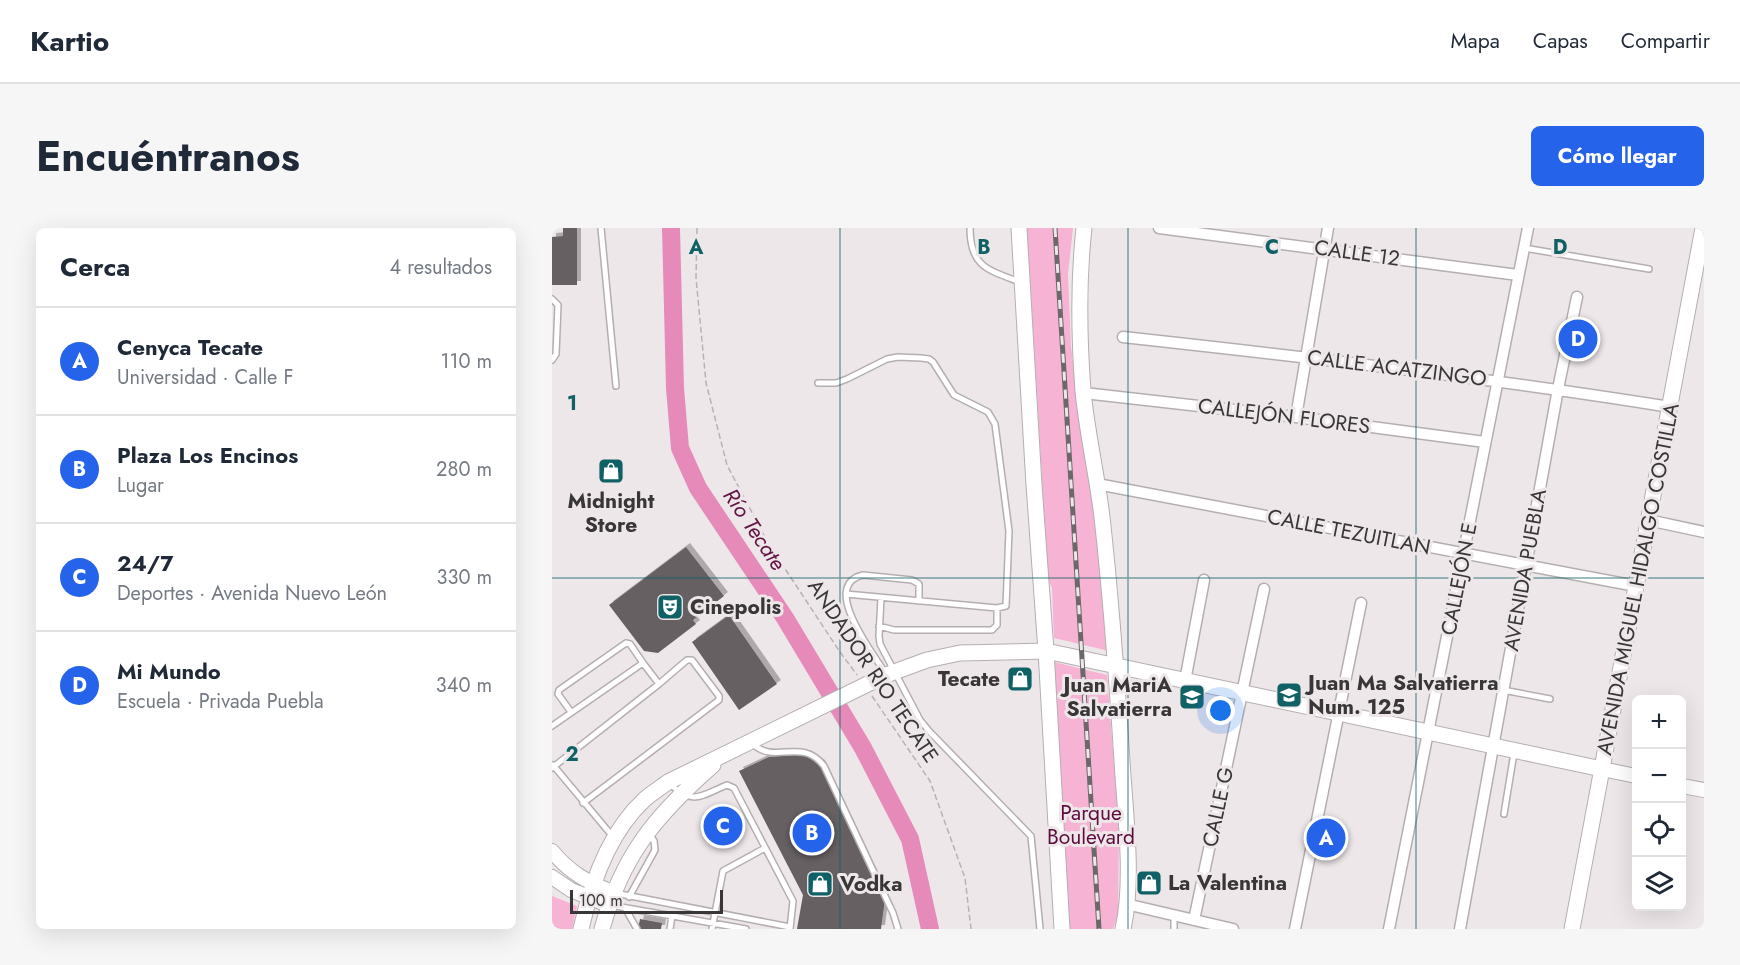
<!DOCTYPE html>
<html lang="es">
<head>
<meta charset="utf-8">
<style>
	:root { --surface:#fff; --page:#f6f6f7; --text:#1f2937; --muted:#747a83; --line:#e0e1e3; --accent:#2563eb }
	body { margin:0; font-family:Jost,sans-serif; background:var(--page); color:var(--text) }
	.controls { position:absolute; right:18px; bottom:18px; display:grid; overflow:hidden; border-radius:9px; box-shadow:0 6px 24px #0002 }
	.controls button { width:54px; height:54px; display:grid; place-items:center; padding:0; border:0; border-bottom:2px solid var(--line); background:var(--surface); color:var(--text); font:30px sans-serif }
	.scale { position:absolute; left:18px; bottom:15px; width:153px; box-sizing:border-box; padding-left:6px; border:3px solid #383637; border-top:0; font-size:16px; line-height:21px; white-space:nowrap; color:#383637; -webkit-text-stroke:4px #eee7ea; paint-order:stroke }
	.you { position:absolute; left:669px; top:483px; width:21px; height:21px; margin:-15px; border:4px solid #fff; border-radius:50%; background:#1a73e8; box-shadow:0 0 0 9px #1a73e833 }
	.badge { display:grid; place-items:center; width:39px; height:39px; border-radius:50%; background:var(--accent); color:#fff; font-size:20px; font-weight:700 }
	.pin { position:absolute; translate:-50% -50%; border:3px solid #fff; box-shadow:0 2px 6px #0006 }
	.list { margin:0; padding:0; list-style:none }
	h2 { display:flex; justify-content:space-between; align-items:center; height:78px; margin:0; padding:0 24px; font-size:26px }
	h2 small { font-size:20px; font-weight:400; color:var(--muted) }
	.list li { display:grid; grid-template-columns:39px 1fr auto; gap:18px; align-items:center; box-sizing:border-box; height:108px; padding:0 24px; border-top:2px solid var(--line) }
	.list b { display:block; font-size:22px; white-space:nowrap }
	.list p { margin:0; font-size:20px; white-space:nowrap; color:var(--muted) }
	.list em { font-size:20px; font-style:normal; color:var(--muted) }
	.icon { flex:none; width:33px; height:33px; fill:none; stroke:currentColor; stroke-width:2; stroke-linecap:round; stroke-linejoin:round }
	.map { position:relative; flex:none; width:1152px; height:701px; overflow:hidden; border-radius:9px }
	header { display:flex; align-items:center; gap:36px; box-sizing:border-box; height:84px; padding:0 30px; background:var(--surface); border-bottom:2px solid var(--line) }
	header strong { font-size:28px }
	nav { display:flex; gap:33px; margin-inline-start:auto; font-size:21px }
	.intro { display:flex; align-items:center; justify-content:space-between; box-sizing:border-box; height:144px; padding:0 36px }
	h1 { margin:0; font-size:42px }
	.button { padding:15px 27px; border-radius:9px; background:var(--accent); color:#fff; font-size:21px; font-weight:700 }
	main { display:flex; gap:36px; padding:0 36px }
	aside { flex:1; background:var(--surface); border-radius:9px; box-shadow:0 6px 24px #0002 }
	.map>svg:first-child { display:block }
	.green { fill:#f6b3d3 }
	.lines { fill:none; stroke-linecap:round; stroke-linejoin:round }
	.river { stroke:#e68bb9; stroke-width:18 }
	.building { fill:#666163; filter:url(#shadow) }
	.service-casing { stroke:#b5aeb1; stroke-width:8 }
	.minor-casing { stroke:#b5aeb1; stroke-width:13 }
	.tertiary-casing { stroke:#b5aeb1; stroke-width:16 }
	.secondary-casing { stroke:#b5aeb1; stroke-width:17 }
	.path { stroke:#b7b2b4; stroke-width:1.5; stroke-dasharray:6 3; stroke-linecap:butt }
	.service { stroke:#fff; stroke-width:5 }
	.minor { stroke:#fff; stroke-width:10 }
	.tertiary { stroke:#fff; stroke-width:14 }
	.secondary { stroke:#fff; stroke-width:15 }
	.rail-casing { stroke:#6b6869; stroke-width:5 }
	.rail { stroke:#eee7ea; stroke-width:3; stroke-dasharray:9; stroke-linecap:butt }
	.grid { fill:none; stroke:#106165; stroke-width:1.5; stroke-opacity:0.55 }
	.labels { text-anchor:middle; stroke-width:6; stroke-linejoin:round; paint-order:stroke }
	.street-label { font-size:21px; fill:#383637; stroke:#eee7ea }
	.poi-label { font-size:21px; font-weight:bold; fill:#383637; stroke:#eee7ea; text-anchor:start }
	.park-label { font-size:21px; fill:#5d0b3d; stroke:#eee7ea }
	.water-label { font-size:22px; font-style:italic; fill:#641444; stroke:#eee7ea }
	.grid-label { font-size:20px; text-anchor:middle; font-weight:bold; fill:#106165; stroke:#eee7ea; stroke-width:6; stroke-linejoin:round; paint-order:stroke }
</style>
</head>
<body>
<header>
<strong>Kartio</strong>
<nav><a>Mapa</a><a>Capas</a><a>Compartir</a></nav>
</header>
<div class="intro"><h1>Encuéntranos</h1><a class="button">Cómo llegar</a></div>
<main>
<aside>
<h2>Cerca<small>4 resultados</small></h2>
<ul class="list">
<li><span class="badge">A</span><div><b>Cenyca Tecate</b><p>Universidad · Calle F</p></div><em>110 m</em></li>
<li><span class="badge">B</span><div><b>Plaza Los Encinos</b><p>Lugar</p></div><em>280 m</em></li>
<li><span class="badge">C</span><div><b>24/7</b><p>Deportes · Avenida Nuevo León</p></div><em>330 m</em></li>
<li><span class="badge">D</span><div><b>Mi Mundo</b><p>Escuela · Privada Puebla</p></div><em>340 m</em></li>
</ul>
</aside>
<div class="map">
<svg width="1152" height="701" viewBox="0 0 1152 701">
	<defs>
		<filter id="shadow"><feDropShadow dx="4" dy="-4" stdDeviation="0" flood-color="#0004"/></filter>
	</defs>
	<rect width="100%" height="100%" fill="#eee7ea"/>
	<!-- green -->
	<path class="green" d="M475,0h46l-5,46 3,72 15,120 13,31 10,154 -55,-13 -2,-50 -4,-9z
		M502,434l53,13 12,153 -1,87 -5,14h-45z
		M0,668l25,10 -5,23h-20z"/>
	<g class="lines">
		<!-- river -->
		<path class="river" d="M119,0l4,160 5,60 18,40 87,130 78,130 47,91 20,90"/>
	</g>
	<!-- building -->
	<path class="building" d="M11,0h14v57h-25v-48l11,-1z
		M134,319l38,49 -31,24 3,4 -38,29 -14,-2 -35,-46z
		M177,387l48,69 -38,26 -47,-68z
		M254,526l15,10 64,135 -4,30h-84l6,-34 -64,-124 30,-14z
		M88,691l22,4 -1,6h-23z"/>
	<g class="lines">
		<defs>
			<path id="service" d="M49,0l15,158
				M418,0c0,39 18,42 50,54
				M972,20l125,21
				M0,71l6,6 -2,49 -4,6
				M266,155h18l11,-4 40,-20 11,-2 23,1 8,1 4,3 21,33 34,17 7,12 14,107 -3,75 -9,2 -151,-14
				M329,370l-2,38 1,8 40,76 9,11 102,105 9,93
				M327,398l15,4h98l5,-5v-17
				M333,445c-11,-19 -66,-88 -22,-98l49,5 7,4v17
				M951,462l47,9
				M19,484l-13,-18 1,-4 67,-47 4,1 13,19
				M0,498l91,-63 16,21
				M200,515c22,23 49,-7 72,23l69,147 5,16
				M1,537l61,73
				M0,540l107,-84 28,-24h5l27,36v4l-136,103
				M117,555c24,23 31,13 58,2l7,3 59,113 -3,28
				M952,586l10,-61
				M63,665l175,34
				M77,669l26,-47 -1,-9 -4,-6
				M58,677l136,24
				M73,680l12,21
				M622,688v13
				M118,701l2,-13
				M160,701l11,-58 42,-23"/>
			<path id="minor" d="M607,0l359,47
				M571,109c183,20 366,41 547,70
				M532,165l212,24 189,25
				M744,189l32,-189
				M545,256l539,102
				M1096,292l56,12
				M633,453l19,-101
				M574,676l107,25
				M642,692l70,-331
				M743,701l66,-326
				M837,701l139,-701
				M908,701l98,-540 19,-92"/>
			<path id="tertiary" d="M1050,541l34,7
				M1130,558l22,4
				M0,623c17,21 36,32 61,41
				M0,649l19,13 37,15"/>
			<path id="secondary" d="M467,0l15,257 12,166 16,278
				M532,0c-6,54 -5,109 -1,163 4,42 14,84 19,126 9,81 15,163 20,244 3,50 12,120 1,168
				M29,701c10,-45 29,-98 64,-130 7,-6 15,-11 23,-17l218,-107 41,-15 33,-7 86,-2 556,118
				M50,701c20,-74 55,-115 111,-164
				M1020,701l131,-701"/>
		</defs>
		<!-- service casing -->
		<use href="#service" class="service-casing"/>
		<!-- minor casing -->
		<use href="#minor" class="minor-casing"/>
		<!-- tertiary casing -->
		<use href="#tertiary" class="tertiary-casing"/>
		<!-- secondary casing -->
		<use href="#secondary" class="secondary-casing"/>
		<!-- path -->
		<path class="path" d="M145,0l-1,50 10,105 21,82 41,78 72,109 17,23
			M320,468l58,85 35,97 6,51"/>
		<!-- service -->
		<use href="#service" class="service"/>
		<!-- minor -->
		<use href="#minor" class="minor"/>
		<!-- tertiary -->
		<use href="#tertiary" class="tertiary"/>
		<!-- secondary -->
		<use href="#secondary" class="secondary"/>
		<defs>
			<path id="rail" d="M503,0l44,701"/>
		</defs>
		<!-- rail casing -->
		<use href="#rail" class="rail-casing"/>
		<!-- rail -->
		<use href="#rail" class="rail"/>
	</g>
	<!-- grid -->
	<path class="grid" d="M288,0v701M576,0v701M864,0v701M0,350h1152"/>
	<!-- icons -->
	<defs>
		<symbol id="shop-square" viewBox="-11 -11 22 22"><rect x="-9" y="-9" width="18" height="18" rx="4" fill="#106165" stroke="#eee7ea"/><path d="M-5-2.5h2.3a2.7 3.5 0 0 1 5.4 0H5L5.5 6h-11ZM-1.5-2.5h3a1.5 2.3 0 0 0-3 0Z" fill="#fff"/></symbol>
		<symbol id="theatre-square" viewBox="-11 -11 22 22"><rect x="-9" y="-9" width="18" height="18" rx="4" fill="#106165" stroke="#eee7ea"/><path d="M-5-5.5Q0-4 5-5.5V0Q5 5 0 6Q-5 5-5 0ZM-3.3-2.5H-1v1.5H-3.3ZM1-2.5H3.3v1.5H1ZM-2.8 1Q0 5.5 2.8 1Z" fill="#fff"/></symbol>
		<symbol id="school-square" viewBox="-11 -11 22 22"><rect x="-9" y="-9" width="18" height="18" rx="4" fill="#106165" stroke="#eee7ea"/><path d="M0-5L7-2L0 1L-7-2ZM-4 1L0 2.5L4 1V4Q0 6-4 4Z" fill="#fff"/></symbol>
	</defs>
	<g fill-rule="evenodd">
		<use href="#shop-square" x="44" y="228" width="30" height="30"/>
		<use href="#theatre-square" x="103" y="364" width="30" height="30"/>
		<use href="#shop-square" x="453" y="436" width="30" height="30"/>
		<use href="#school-square" x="722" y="452" width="30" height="30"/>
		<use href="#school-square" x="625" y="454" width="30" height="30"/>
		<use href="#shop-square" x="582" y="640" width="30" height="30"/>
		<use href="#shop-square" x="253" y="641" width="30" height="30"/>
	</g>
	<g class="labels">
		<!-- street labels -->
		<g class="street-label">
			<text transform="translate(805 25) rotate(8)" y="7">CALLE 12</text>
			<text transform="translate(845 140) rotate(7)" y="7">CALLE ACATZINGO</text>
			<text transform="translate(732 188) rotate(7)" y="7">CALLEJÓN FLORES</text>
			<text transform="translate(797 304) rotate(11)" y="7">CALLE TEZUITLAN</text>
			<text transform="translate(973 342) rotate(-80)" y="7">AVENIDA PUEBLA</text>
			<text transform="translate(907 351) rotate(-79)" y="7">CALLEJÓN E</text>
			<text transform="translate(1086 351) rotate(-79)" y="7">AVENIDA MIGUEL HIDALGO COSTILLA</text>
			<text transform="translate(321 443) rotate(56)" y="7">ANDADOR RIO TECATE</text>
			<text transform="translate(666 579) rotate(-78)" y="7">CALLE G</text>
		</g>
		<!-- poi labels -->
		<g class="poi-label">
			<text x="59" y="280" text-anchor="middle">Midnight<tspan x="59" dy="24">Store</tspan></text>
			<text x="138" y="386">Cinepolis</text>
			<text x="448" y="458" text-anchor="end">Tecate</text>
			<text x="756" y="462">Juan Ma Salvatierra<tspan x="756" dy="24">Num. 125</tspan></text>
			<text x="620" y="464" text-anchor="end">Juan MariA<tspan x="620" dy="24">Salvatierra</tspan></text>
			<text x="616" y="662">La Valentina</text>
			<text x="288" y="663">Vodka</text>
		</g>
		<!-- park labels -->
		<g class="park-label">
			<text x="539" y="592">Parque<tspan x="539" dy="24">Boulevard</tspan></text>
		</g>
		<!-- water labels -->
		<g class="water-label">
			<text transform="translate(203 301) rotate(56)" y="8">Río Tecate</text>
		</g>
	</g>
	<g class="grid-label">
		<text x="144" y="26">A</text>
		<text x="432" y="26">B</text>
		<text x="720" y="26">C</text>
		<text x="1008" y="26">D</text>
		<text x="20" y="182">1</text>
		<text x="20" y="533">2</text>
	</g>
</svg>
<div class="controls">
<button>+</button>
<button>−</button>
<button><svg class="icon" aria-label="locate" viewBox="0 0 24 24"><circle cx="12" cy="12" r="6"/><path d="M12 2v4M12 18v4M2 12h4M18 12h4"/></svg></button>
<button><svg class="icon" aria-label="layers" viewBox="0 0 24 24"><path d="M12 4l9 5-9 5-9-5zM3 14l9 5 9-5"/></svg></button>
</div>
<div class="scale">100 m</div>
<div class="you"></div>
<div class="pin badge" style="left:774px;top:610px">A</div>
<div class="pin badge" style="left:260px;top:605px">B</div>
<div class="pin badge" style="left:171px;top:598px">C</div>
<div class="pin badge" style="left:1026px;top:111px">D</div>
</div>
</main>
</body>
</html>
